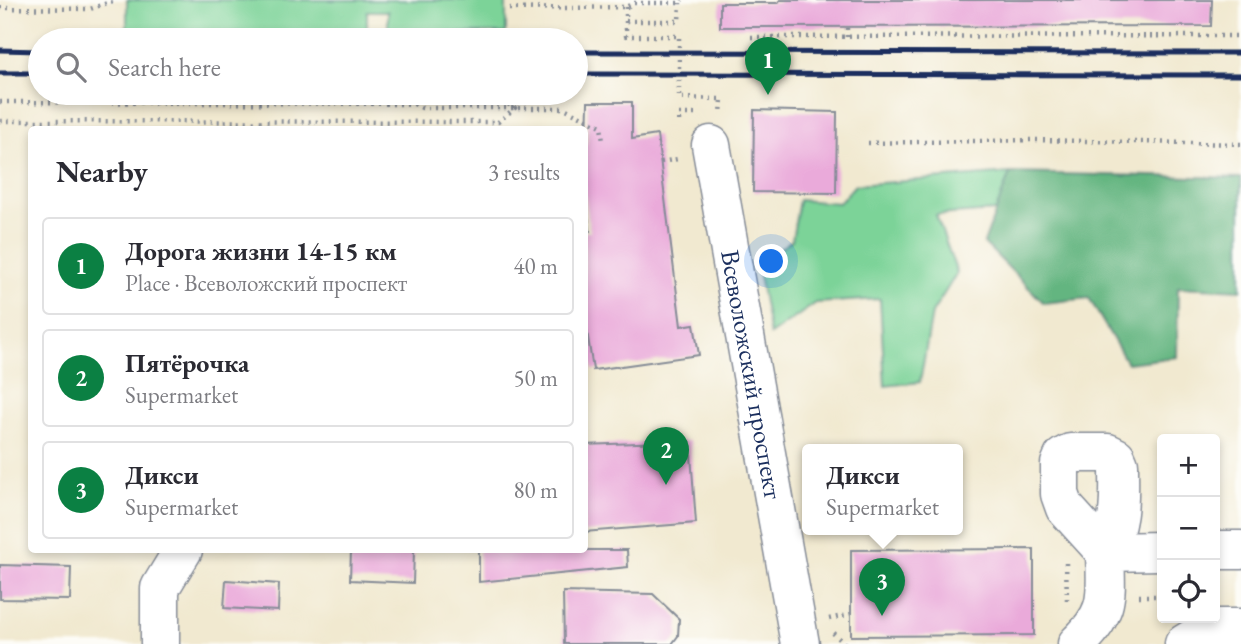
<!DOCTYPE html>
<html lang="en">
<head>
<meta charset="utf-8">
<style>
	:root { --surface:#fff; --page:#f2f2f3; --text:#2b2b33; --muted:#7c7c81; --line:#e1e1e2; --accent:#0b8043 }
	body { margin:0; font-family:"EB Garamond",serif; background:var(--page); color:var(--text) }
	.controls { position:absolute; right:21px; bottom:21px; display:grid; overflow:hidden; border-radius:7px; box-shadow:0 4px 10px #0003 }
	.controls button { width:63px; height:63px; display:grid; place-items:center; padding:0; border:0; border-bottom:2px solid var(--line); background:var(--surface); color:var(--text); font:35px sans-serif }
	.you { position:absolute; left:772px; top:262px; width:24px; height:24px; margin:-18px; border:5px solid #fff; border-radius:50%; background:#1a73e8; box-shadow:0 0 0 10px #1a73e833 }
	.badge { display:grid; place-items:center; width:46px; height:46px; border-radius:50%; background:var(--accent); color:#fff; font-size:23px; font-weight:700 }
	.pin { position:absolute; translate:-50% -58px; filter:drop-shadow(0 2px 4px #0008) }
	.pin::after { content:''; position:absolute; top:37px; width:24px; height:21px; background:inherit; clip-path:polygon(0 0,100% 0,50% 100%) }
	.popup { position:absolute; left:802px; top:444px; width:161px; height:91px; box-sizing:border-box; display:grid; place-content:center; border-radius:7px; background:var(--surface); filter:drop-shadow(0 2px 5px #0005); font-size:23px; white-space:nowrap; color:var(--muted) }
	.popup b { font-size:26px; color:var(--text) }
	.popup::after { content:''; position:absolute; left:50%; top:100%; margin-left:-14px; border:14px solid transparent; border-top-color:var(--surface) }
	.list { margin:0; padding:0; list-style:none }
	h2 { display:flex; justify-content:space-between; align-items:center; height:91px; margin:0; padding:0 28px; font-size:30px }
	h2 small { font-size:23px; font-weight:400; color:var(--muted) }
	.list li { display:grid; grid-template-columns:46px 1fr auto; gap:21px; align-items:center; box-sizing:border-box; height:98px; margin:0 14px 14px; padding:0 14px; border:2px solid var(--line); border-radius:7px }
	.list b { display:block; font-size:26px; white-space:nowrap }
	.list p { margin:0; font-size:23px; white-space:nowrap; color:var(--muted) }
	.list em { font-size:23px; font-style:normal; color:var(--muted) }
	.icon { flex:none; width:38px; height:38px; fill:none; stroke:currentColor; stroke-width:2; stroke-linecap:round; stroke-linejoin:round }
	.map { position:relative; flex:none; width:1241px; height:644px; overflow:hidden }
	.search { position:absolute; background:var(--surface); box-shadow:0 4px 10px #0003; left:28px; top:28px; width:560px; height:77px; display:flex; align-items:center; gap:18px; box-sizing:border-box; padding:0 24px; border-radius:38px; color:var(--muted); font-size:26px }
	.panel { position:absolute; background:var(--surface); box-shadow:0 4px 10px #0003; left:28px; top:126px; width:560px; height:427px; border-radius:7px }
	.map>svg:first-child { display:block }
	.green { fill:#7bd398; stroke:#4b817b; stroke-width:2; fill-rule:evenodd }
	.forest { fill:#64b580; stroke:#40726f; stroke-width:2 }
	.building { fill:#eaaada }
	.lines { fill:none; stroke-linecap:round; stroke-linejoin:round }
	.minor-casing { stroke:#868c97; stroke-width:41 }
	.path { stroke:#868c97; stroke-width:4.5; stroke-dasharray:2 5; stroke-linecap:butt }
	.minor { stroke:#fff; stroke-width:38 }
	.rail { stroke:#1b2f5e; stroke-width:5 }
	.labels { text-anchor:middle; stroke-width:5; stroke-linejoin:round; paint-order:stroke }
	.street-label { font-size:26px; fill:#1b2f5e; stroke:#fdfcf7 }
</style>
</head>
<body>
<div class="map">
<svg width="1241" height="644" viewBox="0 0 1241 644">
	<rect width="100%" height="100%" fill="#fdfcf7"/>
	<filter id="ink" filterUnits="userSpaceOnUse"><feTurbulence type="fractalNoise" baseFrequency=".0143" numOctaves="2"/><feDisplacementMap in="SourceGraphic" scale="14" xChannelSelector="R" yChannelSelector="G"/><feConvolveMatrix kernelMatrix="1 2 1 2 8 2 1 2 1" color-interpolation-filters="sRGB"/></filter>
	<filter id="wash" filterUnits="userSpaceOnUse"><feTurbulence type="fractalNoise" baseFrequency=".00686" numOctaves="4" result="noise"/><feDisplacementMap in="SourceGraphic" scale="28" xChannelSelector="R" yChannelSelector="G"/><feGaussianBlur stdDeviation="1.57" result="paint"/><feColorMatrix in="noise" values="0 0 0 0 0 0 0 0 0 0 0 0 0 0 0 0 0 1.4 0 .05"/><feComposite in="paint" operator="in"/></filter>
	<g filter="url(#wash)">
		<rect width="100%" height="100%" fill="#f1e9d0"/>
		<!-- green -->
		<path class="green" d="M127,0h379v33h-379zM367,11h21v18h-21z
			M1010,173l-14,38 -60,4 21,58 -25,40 -12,69 -35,4 -5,-87 -64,4 -46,32 -13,-70 35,-25 7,-40 40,3 16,-18z"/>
		<!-- forest -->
		<path class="forest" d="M1010,173l231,5v112l-63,-3 -1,70 -50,6 -38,-65 -45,5 -60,-60z"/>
		<g id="blocks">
			<!-- building -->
			<path class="building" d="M780,0h432l-1,26 -491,1v-24h58z
				M588,102h44v37l25,-4 24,191 13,-2 5,31 -106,15 -9,-59v-79l6,-1 -6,-43v-44h3z
				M754,110l83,2 -1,81 -83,-1z
				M690,441l6,82 -112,9v-87z
				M1034,549v86l-183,1v-86z
				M351,550h63l-1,33 -63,-3z
				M479,550h148l1,17 -149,15z
				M0,565l71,2 -1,33 -70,-1z
				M226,580l53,4 -1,27 -54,-3z
				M563,592l90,2 26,25 -1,17 -6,8h-108z"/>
		</g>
	</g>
	<g filter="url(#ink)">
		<use href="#blocks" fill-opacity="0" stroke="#868c97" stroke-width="2"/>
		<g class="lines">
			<defs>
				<g id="minor">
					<path id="s1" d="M711,145l89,499"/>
					<path d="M1070,453h38l8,4 3,7c0,34 3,57 -14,88l-40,-44 -5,-14v-30l3,-7z"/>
					<path d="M1215,550h26"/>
					<path d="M160,644v-56l23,-38"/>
					<path d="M1077,644c34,-33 29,-48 28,-92l57,-1"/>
					<path d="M1184,644l26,-16h31"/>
				</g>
			</defs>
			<!-- minor casing -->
			<use href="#minor" class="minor-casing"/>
			<!-- path -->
			<path class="path" d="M779,0l1,1
				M626,7v29h53v62l43,1 -1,15
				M0,8l90,1 26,-9
				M509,9l117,-2 8,-4h46l2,-3
				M626,21h53l1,-18
				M751,37l490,-1
				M847,37v-10
				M0,102l414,2 8,-5h76l17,9 -17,14 -498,-1
				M414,104l8,4h142l37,18 2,16
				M679,121v-7h16
				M868,143l165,-3 208,4
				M661,162l17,-3
				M1066,563l1,37
				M1139,596h23
				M829,619l22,-5
				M833,633l12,11"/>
			<!-- minor -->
			<use href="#minor" class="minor"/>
			<!-- rail -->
			<path class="rail" d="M0,50l40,1
				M576,52l665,1
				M0,73h40
				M576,74l665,1"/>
		</g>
	</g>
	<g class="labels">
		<!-- street labels -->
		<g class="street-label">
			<text dy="9" stroke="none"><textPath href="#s1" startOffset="233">Всеволожский проспект</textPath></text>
		</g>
	</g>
</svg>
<div class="controls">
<button>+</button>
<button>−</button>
<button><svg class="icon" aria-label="locate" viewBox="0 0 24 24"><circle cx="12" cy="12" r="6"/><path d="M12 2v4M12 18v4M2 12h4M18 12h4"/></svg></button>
</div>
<div class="you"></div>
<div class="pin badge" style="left:768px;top:95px">1</div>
<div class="pin badge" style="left:666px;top:485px">2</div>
<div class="pin badge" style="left:882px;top:616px">3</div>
<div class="popup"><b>Дикси</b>Supermarket</div>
<div class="search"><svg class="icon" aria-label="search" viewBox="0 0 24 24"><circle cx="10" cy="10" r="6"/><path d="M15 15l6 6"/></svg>Search here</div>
<section class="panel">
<h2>Nearby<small>3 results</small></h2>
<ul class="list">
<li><span class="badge">1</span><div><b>Дорога жизни 14-15 км</b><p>Place · Всеволожский проспект</p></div><em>40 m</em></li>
<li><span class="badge">2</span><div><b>Пятёрочка</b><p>Supermarket</p></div><em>50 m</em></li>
<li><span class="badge">3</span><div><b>Дикси</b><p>Supermarket</p></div><em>80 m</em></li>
</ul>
</section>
</div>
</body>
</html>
